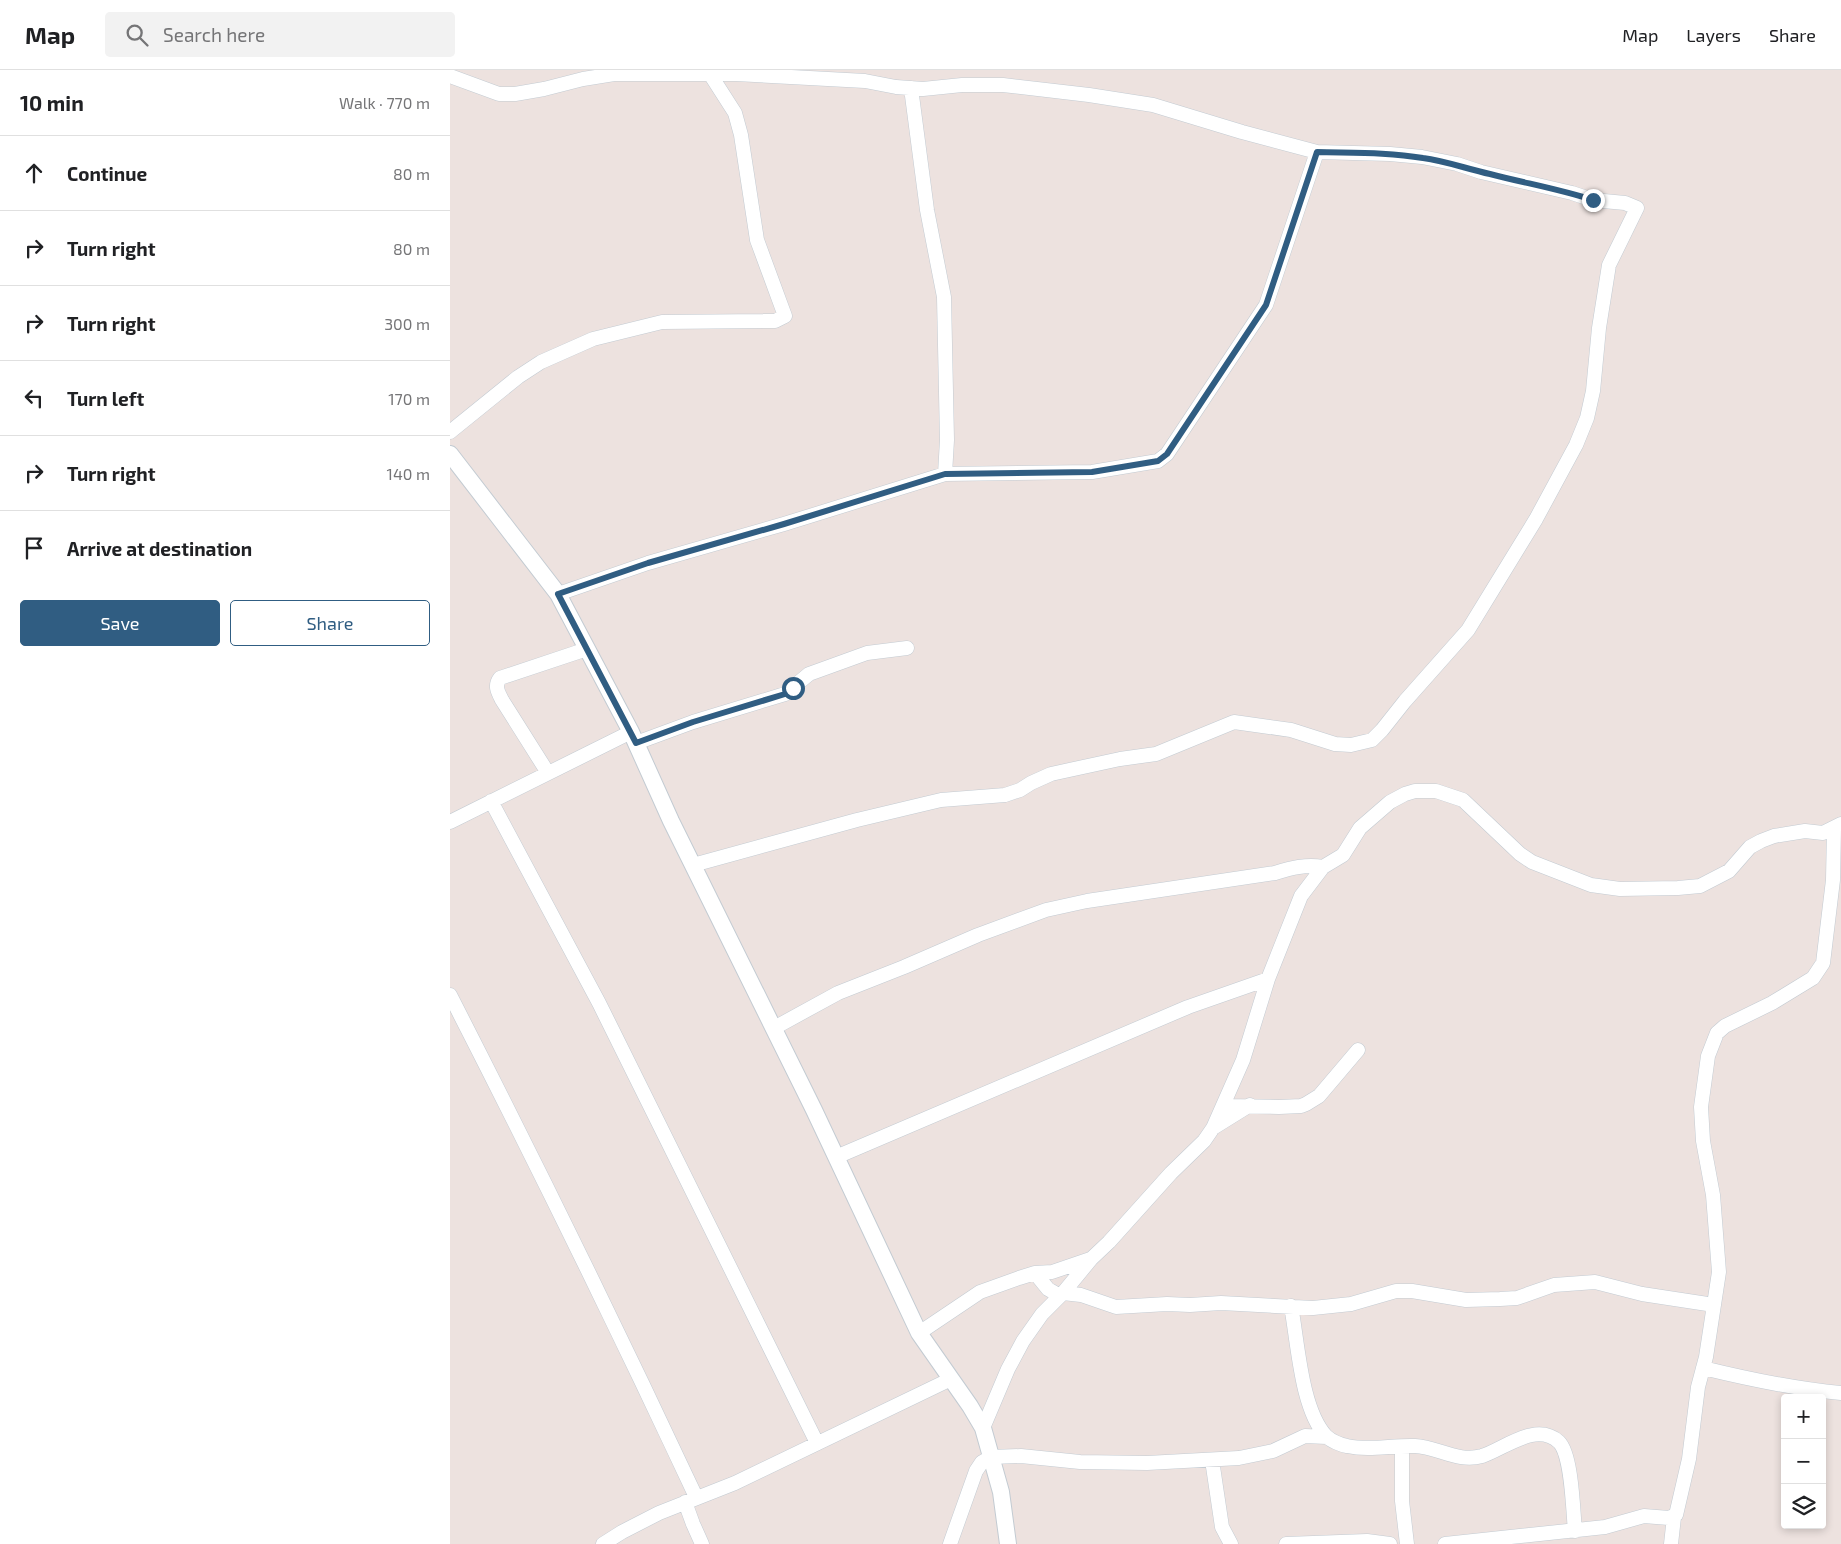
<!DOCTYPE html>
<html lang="en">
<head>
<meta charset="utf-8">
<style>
	:root { --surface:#fff; --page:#f2f2f2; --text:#202124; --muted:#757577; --line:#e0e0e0; --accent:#305d82 }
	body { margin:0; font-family:"Exo 2",sans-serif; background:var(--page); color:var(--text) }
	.controls { position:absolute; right:15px; bottom:15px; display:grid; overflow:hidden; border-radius:5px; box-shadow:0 2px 8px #0003 }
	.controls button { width:45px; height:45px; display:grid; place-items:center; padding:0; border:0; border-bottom:1px solid var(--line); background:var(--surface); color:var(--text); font:25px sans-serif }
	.stop { position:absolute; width:15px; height:15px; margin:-11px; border:4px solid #305d82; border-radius:50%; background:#fff }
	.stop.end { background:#305d82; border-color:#fff; box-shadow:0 1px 5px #0008 }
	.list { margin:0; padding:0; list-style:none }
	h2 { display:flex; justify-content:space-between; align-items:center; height:65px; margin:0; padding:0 20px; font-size:21px }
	h2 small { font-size:16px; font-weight:400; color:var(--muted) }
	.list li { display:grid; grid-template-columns:32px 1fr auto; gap:15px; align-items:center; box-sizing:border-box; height:75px; padding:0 20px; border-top:1px solid var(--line) }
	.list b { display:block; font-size:19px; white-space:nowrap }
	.list em { font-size:16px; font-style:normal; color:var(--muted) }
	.actions { display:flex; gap:10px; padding:15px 20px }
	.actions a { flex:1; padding:11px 0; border:1px solid var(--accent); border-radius:5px; text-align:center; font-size:18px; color:var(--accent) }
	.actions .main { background:var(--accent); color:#fff }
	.icon { flex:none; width:28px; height:28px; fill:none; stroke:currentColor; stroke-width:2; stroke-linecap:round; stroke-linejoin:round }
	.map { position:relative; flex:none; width:1391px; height:1474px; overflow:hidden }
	header { display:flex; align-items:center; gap:30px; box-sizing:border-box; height:70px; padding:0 25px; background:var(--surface); border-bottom:1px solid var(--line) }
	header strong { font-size:24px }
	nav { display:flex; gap:28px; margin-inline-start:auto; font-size:18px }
	.search { width:350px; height:45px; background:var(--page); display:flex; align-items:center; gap:12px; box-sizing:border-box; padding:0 18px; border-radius:5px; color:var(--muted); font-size:19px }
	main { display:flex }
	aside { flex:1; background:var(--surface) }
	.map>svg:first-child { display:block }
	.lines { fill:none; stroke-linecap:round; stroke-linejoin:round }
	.minor-casing { stroke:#c3cbd2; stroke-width:15 }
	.tertiary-casing { stroke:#c3cbd2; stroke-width:18 }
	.minor { stroke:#fff; stroke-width:14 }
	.tertiary { stroke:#fff; stroke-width:16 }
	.route { stroke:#305d82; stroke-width:6 }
</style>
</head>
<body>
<header>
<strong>Map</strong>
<div class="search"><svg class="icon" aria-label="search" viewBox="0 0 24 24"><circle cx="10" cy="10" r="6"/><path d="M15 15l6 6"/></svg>Search here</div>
<nav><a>Map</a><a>Layers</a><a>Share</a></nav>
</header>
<main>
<aside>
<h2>10 min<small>Walk · 770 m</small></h2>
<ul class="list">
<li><svg class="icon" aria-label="ahead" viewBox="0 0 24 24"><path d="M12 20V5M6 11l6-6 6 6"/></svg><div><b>Continue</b></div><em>80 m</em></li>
<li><svg class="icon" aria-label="right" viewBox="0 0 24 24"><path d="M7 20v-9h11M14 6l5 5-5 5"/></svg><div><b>Turn right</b></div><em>80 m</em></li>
<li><svg class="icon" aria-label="right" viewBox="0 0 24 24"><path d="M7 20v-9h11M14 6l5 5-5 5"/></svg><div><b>Turn right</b></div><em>300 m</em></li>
<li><svg class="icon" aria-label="left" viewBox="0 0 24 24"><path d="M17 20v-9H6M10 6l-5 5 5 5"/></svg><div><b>Turn left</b></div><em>170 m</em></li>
<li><svg class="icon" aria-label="right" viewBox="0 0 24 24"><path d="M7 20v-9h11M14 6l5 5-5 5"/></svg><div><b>Turn right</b></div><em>140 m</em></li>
<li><svg class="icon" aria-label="arrive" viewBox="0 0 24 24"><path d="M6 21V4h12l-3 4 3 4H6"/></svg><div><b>Arrive at destination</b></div></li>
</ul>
<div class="actions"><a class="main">Save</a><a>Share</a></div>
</aside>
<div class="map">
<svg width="1391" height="1474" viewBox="0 0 1391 1474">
	<rect width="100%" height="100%" fill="#ede2df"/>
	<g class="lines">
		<defs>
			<path id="minor" d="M0,6l49,18h16l29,-5 39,-10 31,-5h122l129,7 31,6 27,2 39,-4h41l86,10 64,10 89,27 75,20 73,2 32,3 35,7 24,8 91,21 21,7 32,3 12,5 -28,57 -10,63 -6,63 -6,27 -11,27 -40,74 -68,111 -63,71 -23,29 -10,10 -21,5 -16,-1 -44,-14 -57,-8 -78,32 -36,5 -69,15 -20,9 -11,7 -15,5 -64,5 -84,20 -164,45
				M461,18l16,122 17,87 3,143 -2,34
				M0,362l68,-55 23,-15 52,-23 69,-17 113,-1 10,-5 -28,-76 -16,-105 -6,-22 -25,-39
				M108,524l90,-31 136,-39 161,-50 147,-2 66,-11 9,-7 99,-149 51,-153
				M186,673l57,-21 92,-28 24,-20 58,-21 40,-5
				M98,703l-46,-73c-4,-8 -8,-14 -2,-22l87,-29
				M41,731l108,202 218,440
				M0,752l181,-90
				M0,925c85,166 167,333 246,502
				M324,958l64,-35 66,-26 74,-32 68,-25 41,-9 188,-28c16,-5 31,-9 48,-6
				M774,1036l55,1 22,-1 5,-2 13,-8 39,-46
				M763,1058l37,-23
				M386,1087l352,-150 80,-28
				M585,1203l13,16 12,7
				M613,1223l18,2 35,12 51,-3 23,1 31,-2 92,5 38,-4 45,-13h16l54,9 34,-1 17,-1 37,-13 41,-3 47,12 72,11
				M841,1236c7,37 10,103 35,130 5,5 15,9 21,10 23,5 45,-1 68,0 23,1 43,17 67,10 22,-7 54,-35 77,-14 13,13 14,69 16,89
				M469,1263l61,-41 39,-14 16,-5 17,-1 38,-13
				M1253,1298c45,11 91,21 138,25
				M533,1358l25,-59 15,-28 19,-27 21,-21 28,-34 18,-17 62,-69 33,-32 9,-13 30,-68 25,-81 33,-83 22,-29 20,-12 17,-27 30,-26 15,-8 10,-3h21l27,9 57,54 12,8 59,23 29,4 58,-1 22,-2 29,-15 21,-24 11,-6 13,-5 31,-5 18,2 18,-9
				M952,1377v54l5,43
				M762,1390l10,67 9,17
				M235,1432l8,22 9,20
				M153,1474l19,-12 37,-19 76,-30 216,-104
				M500,1474l26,-73 6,-9 9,-5 30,-1 59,6 67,1 92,-5 34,-7 32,-15 22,1
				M836,1474l81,-3 23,3
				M995,1474l160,-17 39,-11 25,2 7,-3 13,-56 9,-72 8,-30 13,-85 -6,-77 -10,-54 -2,-34 7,-51 9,-23 8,-7 47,-23 41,-25 10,-15 10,-83 1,-51
				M1221,1474l3,-27"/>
			<path id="tertiary" d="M0,384l108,140 73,138 40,89 143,289 105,223 51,73 13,22 18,64 7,52"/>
		</defs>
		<!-- minor casing -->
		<use href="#minor" class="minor-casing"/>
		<!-- tertiary casing -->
		<use href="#tertiary" class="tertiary-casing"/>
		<!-- minor -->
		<use href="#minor" class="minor"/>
		<!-- tertiary -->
		<use href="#tertiary" class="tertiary"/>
	</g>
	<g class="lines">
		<!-- route -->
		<path class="route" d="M343,618l-8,6 -92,28 -57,21 -78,-149 90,-31 136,-39 161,-50 147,-2 66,-11 9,-7 99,-149 51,-153c35,1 71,0 106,6 23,3 44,11 67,16 34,9 69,15 103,26"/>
	</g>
</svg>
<div class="controls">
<button>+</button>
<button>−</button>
<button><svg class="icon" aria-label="layers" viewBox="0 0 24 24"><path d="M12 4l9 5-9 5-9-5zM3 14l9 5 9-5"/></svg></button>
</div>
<div class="stop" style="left:343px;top:618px"></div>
<div class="stop end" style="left:1143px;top:130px"></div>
</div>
</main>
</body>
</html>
